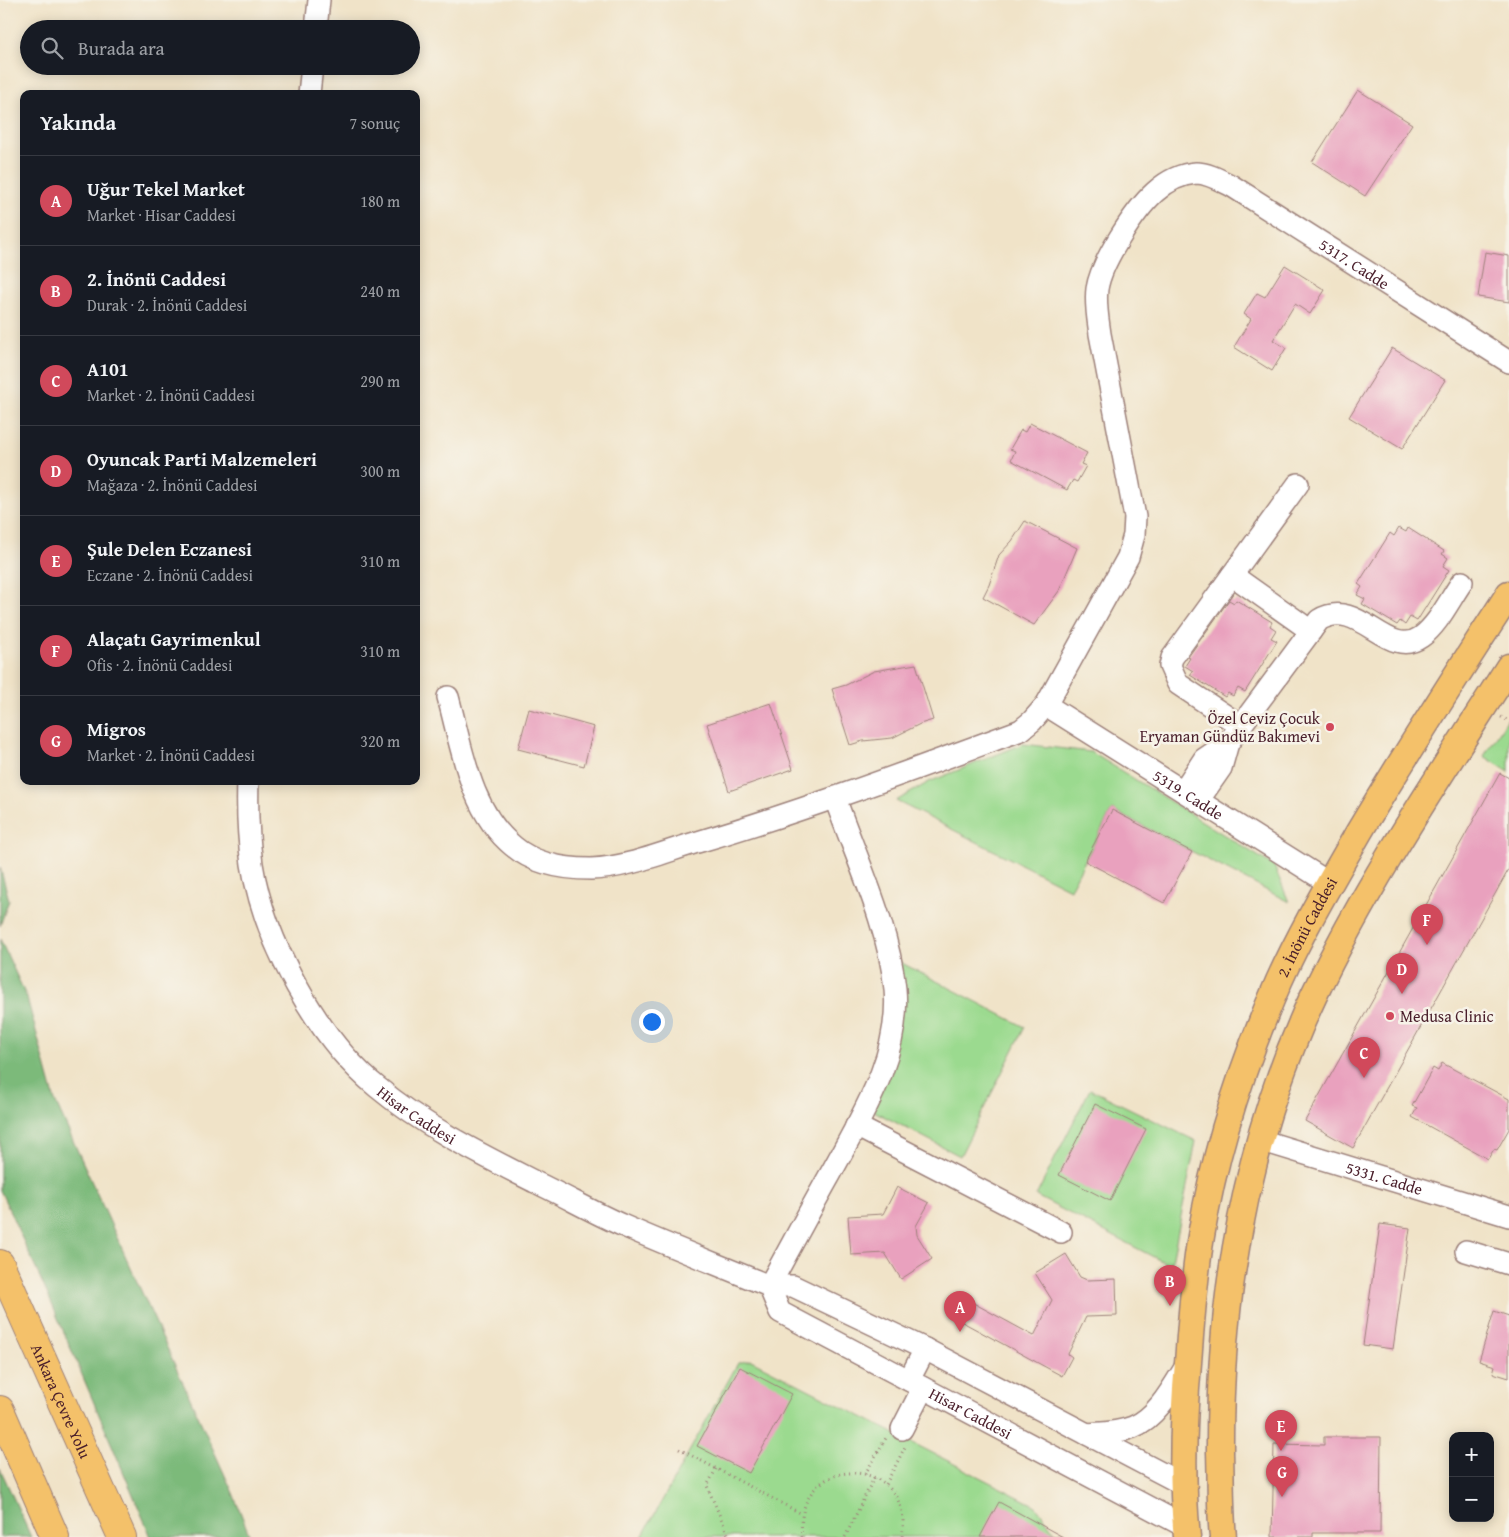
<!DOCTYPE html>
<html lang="tr">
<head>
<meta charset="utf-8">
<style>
	:root { --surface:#171b24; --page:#20242c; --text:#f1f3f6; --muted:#9ea1a6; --line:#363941; --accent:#d1495b }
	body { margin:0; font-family:"Gentium Book Plus",serif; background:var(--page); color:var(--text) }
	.controls { position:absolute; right:15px; bottom:15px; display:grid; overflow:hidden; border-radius:10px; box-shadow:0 2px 12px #0003 }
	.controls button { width:45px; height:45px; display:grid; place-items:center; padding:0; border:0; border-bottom:1px solid var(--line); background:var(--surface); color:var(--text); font:25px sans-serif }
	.you { position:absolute; left:651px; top:1021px; width:18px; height:18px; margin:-12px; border:4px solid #fff; border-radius:50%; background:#1a73e8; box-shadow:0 0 0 8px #1a73e833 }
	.badge { display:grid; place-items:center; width:32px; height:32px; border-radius:50%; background:var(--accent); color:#fff; font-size:16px; font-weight:700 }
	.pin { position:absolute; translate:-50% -41px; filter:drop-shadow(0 1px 2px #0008) }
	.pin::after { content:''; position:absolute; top:26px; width:18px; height:15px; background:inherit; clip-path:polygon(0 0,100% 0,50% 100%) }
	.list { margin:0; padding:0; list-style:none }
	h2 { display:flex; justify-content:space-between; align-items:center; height:65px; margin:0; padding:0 20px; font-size:21px }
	h2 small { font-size:16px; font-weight:400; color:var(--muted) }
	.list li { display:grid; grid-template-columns:32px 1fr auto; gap:15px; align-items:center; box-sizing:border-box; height:90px; padding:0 20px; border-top:1px solid var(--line) }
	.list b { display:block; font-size:19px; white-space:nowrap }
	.list p { margin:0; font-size:16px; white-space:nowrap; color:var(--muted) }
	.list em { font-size:16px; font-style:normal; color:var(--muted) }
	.icon { flex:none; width:28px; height:28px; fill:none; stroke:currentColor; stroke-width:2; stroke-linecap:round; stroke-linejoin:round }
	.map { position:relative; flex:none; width:1509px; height:1537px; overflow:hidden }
	.search { position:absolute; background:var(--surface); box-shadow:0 2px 12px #0003; left:20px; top:20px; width:400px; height:55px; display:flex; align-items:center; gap:12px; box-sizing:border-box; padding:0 18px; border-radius:28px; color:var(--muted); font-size:19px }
	.panel { position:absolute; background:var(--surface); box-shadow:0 2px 12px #0003; left:20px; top:90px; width:400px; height:695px; border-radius:10px }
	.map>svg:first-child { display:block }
	.green { fill:#9bda8f; stroke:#727c5d }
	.forest { fill:#7cba7a; stroke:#636c52 }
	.building { fill:#e9a1be }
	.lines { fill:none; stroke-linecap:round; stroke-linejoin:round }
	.minor-casing { stroke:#9d817a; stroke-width:24 }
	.major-casing { stroke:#9d817a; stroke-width:29 }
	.highway-casing { stroke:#9d817a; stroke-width:30 }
	.path { stroke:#9d817a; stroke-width:3; stroke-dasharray:1 4; stroke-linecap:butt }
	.minor { stroke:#fff; stroke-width:21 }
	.major { stroke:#f4c16a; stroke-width:26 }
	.highway { stroke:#f4c16a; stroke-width:28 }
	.poi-dot { fill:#d1495b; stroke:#f7f3e8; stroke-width:2 }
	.labels { text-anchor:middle; stroke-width:5; stroke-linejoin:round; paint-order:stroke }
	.street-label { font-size:16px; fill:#4a1f2b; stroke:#f7f3e8 }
	.poi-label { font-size:16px; fill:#4a1f2b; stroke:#f7f3e8; text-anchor:end }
</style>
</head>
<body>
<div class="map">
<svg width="1509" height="1537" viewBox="0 0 1509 1537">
	<rect width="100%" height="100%" fill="#f7f3e8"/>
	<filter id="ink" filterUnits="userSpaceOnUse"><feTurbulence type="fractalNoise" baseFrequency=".02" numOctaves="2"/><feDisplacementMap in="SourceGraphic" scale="10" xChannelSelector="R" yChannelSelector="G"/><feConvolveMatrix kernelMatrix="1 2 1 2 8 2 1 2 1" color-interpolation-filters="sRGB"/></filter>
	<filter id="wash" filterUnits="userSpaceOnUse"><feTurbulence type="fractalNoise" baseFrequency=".0096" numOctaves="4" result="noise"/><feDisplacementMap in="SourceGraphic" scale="20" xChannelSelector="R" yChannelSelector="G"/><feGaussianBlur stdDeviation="1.12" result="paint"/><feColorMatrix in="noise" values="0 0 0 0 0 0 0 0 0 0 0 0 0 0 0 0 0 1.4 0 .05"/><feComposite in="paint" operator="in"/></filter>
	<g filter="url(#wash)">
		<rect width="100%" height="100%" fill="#f0e3c8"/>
		<!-- green -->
		<path class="green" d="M1509,717v55l-25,-16z
			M1023,744l68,8 183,114 15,36 -177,-92 -42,79 -174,-88 33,-19z
			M898,961l127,66 -65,129 -92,-48z
			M1090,1089l106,52 -25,125 -135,-70z
			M751,1360l285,146 22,31h-416l96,-174z"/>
		<!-- forest -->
		<path class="forest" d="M0,867l9,33 -9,26z
			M0,939l27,59 28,103 178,392 17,44h-99l-100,-235 -51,-112z
			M0,1468l31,69h-31z"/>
		<g id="blocks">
			<!-- building -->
			<path class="building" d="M1358,90l54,34 -47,72 -53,-34z
				M1485,252l24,4v46l-31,-5z
				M1285,265l40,25 -15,24 -15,-10 -22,36 13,8 -14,23 -38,-24 17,-28 -7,-5 13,-21 8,4z
				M1392,348l53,32 -43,69 -53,-32z
				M1030,423l57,30 -6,11 5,2 -9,16 -4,-2 -6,10 -56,-30 4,-9 -5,-2 11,-19 4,2z
				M1025,521l52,27 -18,43 -25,34 -51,-28 6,-12 10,-30 13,-14z
				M1399,528l7,4 2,-4 36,23 -2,3 6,4 -5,8 6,4 -32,51 -7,-4 -5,8 -5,-4 -3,4 -35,-21 3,-5 -8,-4 5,-8 -4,-3 32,-51 4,3z
				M1229,600l5,3 2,-3 36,22 -2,4 6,4 -5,8 6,3 -32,51 -7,-4 -5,8 -5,-3 -3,4 -35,-22 3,-4 -8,-5 5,-8 -2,-1z
				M916,664l17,56 -13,4 -28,14 -29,3 -13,4 -18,-56 14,-4 28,-14z
				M771,703l22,66 -64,22 -22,-67z
				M529,709l65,18 -10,39 -66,-17z
				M1500,773l9,5v91l-156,279 -48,-27z
				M1112,810l80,42 -28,51 -79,-42z
				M1442,1063l67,36v30l-12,21 -3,-1 -6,10 -76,-42 5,-9 -5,-2 21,-38 5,3z
				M1095,1104l51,25 -36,72 -51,-26z
				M897,1187l32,16 -13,23 1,9 15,24 -31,20 -16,-26 -34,2 -3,-39 35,-2z
				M1380,1224l30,4 -17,121 -30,-4z
				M1066,1254l14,23 7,3 29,-1 1,37 -31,1 -18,37 4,3 -10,19 -107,-58 11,-19 68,37 18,-36 -17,-27z
				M1494,1311l15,5v62l-16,-5 2,-7 -16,-5z
				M740,1367l52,27 -43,79 -52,-27z
				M1324,1437h57l-1,96h-67v4h-41l2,-93 50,1z
				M999,1502l64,35h-83z"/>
		</g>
	</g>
	<g filter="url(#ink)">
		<use href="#blocks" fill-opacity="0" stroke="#9d817a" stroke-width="1"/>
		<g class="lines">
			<defs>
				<g id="minor">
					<path d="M316,29l3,-29"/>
					<path d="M309,94l3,-28"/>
					<path d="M1232,575l79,56"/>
					<path id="s1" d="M448,697c14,51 22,114 65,149 21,18 51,23 78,23 37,-1 75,-18 110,-28 108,-32 214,-72 320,-111l11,-9 14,-16 82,-148 6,-22 1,-18 -35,-183c-2,-15 -5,-30 -3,-45 4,-27 38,-79 58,-97 11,-10 26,-18 41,-19 12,0 24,7 36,13l277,176"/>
					<path id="s2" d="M1046,705l283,178"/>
					<path d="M1241,726l-63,-42 -8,-18 2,-8 126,-174"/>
					<path d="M1228,743l91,-123c40,-24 68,41 102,17 17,-12 29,-38 41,-55"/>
					<path id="s3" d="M248,781c-1,28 0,55 4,83 12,76 65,174 125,223 48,40 103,67 158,95 30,14 59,31 89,44 48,21 97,40 145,60h24l132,63 259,136"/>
					<path d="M1183,791l21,-32 24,-16 -7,25 -23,33"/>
					<path d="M856,1126l205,106"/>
					<path id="s4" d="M1260,1140l249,76"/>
					<path d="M1466,1251l43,13"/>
					<path d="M769,1286c21,-38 41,-76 62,-113 30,-56 70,-117 64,-184 -6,-63 -39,-131 -60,-191"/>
					<path id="s5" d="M769,1286l11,26 406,215"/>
					<path d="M909,1380l16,-31"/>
					<path d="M902,1429l21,-41"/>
					<path d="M1087,1434c15,-1 31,-1 46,-7 25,-10 41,-42 55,-64"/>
				</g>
				<g id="major">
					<path id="s6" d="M1187,1537c-6,-57 -4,-117 1,-174 3,-43 6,-85 13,-127 14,-87 43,-175 78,-255 23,-51 52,-100 80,-149 48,-81 99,-159 150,-238"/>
					<path d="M1223,1537c-3,-28 -2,-57 -3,-85 -1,-157 27,-314 94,-457 55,-115 127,-221 195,-328"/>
				</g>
				<g id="highway">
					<path id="s7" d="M0,1264l122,273"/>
					<path d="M0,1410l55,127"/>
				</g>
			</defs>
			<!-- minor casing -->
			<use href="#minor" class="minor-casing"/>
			<!-- major casing -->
			<use href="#major" class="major-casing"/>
			<!-- highway casing -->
			<use href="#highway" class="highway-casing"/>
			<!-- path -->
			<path class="path" d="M1501,717l8,4
				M679,1449l123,65
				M716,1469l-9,17 22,51
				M865,1474l21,-36
				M886,1484l19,-37
				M802,1537c-10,-88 114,-83 100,0
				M845,1537l30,-61"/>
			<!-- minor -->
			<use href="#minor" class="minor"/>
			<!-- major -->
			<use href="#major" class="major"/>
			<!-- highway -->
			<use href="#highway" class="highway"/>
		</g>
	</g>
	<!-- markers -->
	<g class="poi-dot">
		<circle cx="1330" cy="727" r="5"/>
		<circle cx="1390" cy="1016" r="5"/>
	</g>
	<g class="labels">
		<!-- street labels -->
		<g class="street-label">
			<text dy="6" stroke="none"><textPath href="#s1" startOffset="1522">5317. Cadde</textPath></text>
			<text dy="6" stroke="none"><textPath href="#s2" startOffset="168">5319. Cadde</textPath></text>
			<text dy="6" stroke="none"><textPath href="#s6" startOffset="630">2. İnönü Caddesi</textPath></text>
			<text dy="6" stroke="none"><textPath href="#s3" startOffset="392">Hisar Caddesi</textPath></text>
			<text dy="6" stroke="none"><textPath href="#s4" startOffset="130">5331. Cadde</textPath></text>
			<text dy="6" stroke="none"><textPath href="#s7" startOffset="150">Ankara Çevre Yolu</textPath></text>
			<text dy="6" stroke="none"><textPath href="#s5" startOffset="244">Hisar Caddesi</textPath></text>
		</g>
		<!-- poi labels -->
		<g class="poi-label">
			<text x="1320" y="724">Özel Ceviz Çocuk<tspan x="1320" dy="18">Eryaman Gündüz Bakımevi</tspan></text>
			<text x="1400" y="1022" text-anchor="start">Medusa Clinic</text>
		</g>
	</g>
</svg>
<div class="controls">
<button>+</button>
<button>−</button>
</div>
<div class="you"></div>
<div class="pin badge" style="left:960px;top:1332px">A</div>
<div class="pin badge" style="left:1170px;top:1306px">B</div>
<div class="pin badge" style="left:1364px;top:1078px">C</div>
<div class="pin badge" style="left:1402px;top:994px">D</div>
<div class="pin badge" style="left:1281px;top:1451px">E</div>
<div class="pin badge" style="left:1427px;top:945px">F</div>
<div class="pin badge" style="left:1282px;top:1497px">G</div>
<div class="search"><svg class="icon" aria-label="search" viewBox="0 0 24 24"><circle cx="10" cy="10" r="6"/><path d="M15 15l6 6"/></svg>Burada ara</div>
<section class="panel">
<h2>Yakında<small>7 sonuç</small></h2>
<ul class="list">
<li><span class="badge">A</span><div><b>Uğur Tekel Market</b><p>Market · Hisar Caddesi</p></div><em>180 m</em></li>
<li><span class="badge">B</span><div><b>2. İnönü Caddesi</b><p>Durak · 2. İnönü Caddesi</p></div><em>240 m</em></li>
<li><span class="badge">C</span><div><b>A101</b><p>Market · 2. İnönü Caddesi</p></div><em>290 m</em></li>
<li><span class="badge">D</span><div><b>Oyuncak Parti Malzemeleri</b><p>Mağaza · 2. İnönü Caddesi</p></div><em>300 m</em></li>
<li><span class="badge">E</span><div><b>Şule Delen Eczanesi</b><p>Eczane · 2. İnönü Caddesi</p></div><em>310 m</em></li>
<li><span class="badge">F</span><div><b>Alaçatı Gayrimenkul</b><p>Ofis · 2. İnönü Caddesi</p></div><em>310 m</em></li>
<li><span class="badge">G</span><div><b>Migros</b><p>Market · 2. İnönü Caddesi</p></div><em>320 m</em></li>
</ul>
</section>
</div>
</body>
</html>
